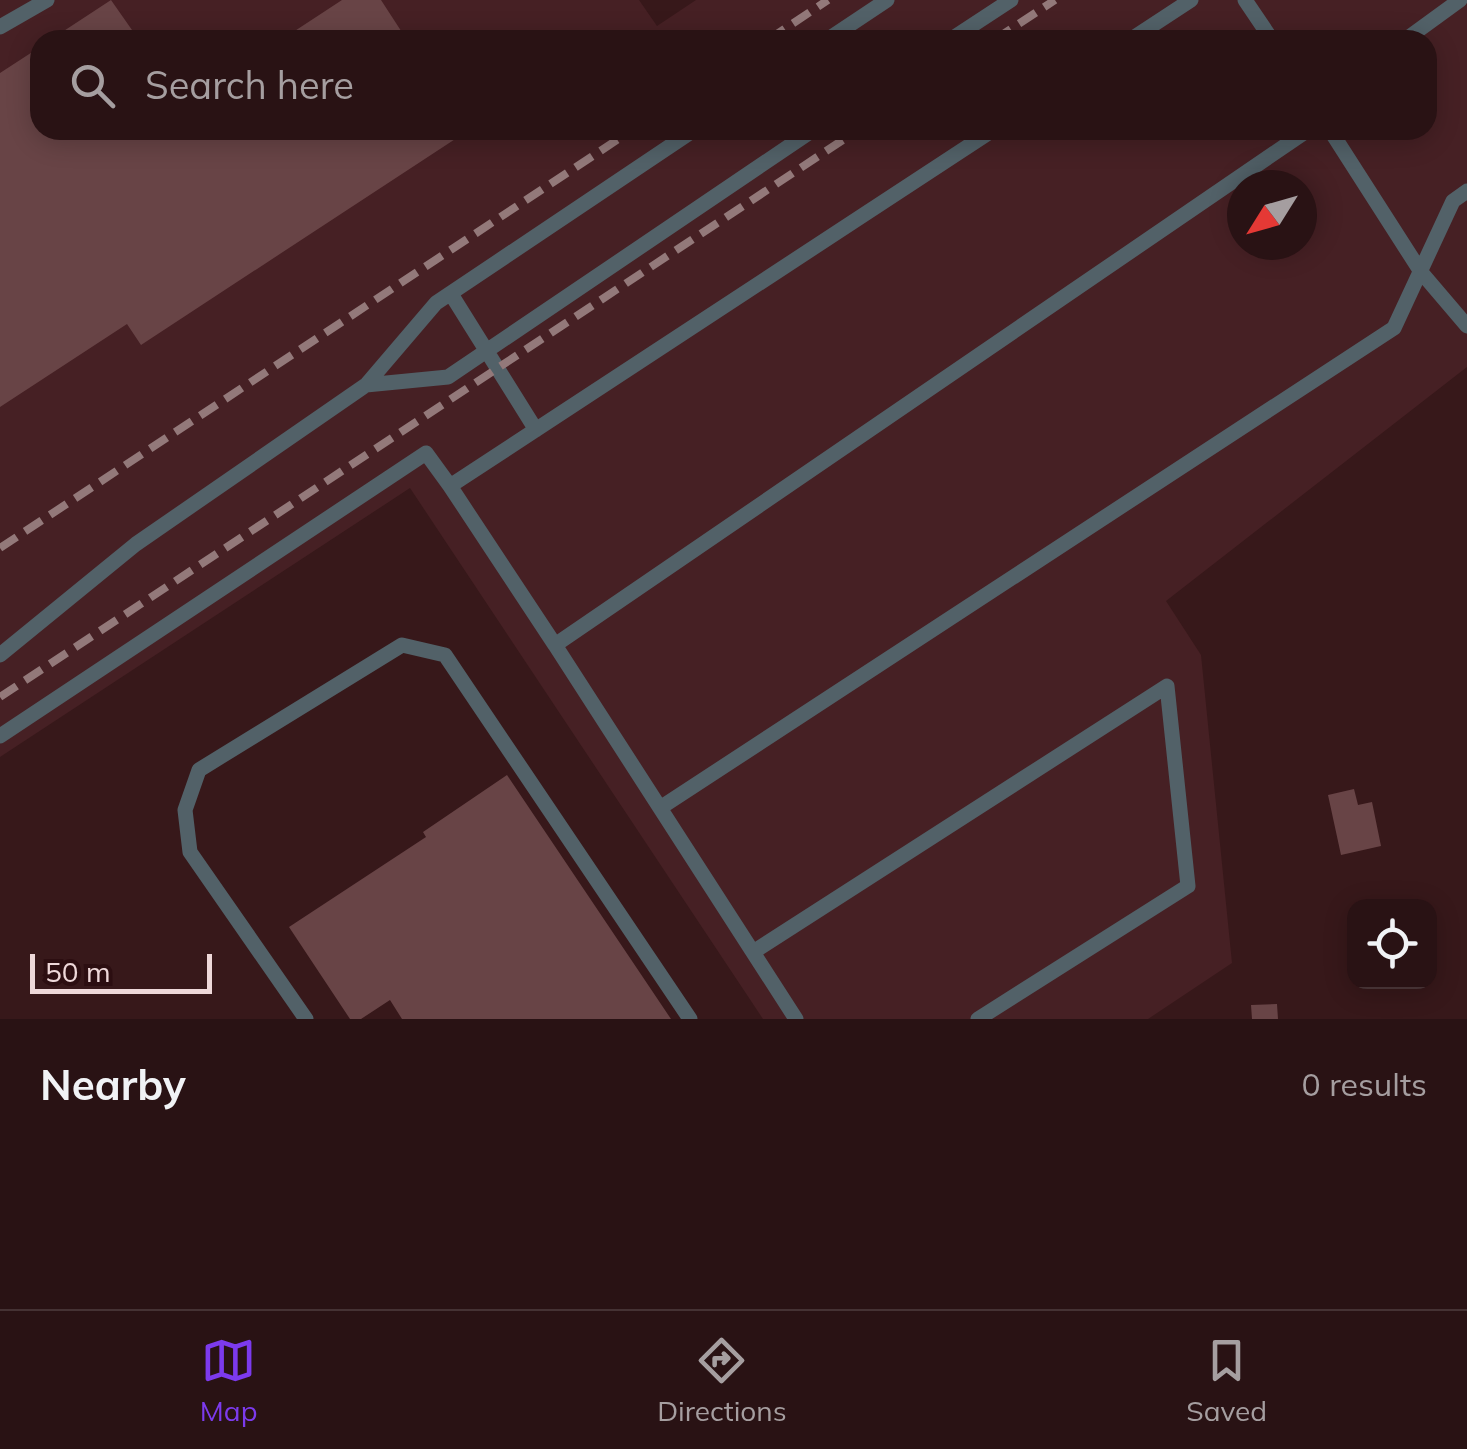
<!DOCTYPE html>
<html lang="en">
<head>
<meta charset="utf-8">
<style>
	:root { --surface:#291214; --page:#311b1d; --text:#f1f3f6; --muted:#a59ea0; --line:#453234; --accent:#7c3aed }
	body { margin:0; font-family:Mulish,sans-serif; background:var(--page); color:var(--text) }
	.controls { position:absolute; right:30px; bottom:30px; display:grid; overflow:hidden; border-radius:20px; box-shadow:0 5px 25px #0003 }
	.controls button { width:90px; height:90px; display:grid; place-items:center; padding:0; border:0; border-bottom:2px solid var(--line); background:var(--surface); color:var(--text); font:50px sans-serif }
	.compass { position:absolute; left:1227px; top:170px; width:90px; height:90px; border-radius:50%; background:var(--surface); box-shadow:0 5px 25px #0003; rotate:233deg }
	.scale { position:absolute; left:30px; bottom:25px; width:182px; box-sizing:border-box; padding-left:10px; border:5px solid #eed8d9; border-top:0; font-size:28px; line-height:35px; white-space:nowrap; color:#eed8d9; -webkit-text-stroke:8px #2c0e11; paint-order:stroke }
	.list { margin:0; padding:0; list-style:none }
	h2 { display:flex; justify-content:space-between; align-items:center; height:130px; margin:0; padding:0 40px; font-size:42px }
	h2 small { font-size:32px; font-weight:400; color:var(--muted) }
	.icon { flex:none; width:55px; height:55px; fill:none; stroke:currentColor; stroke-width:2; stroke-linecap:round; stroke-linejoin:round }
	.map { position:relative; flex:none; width:1467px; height:1019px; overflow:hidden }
	.search { position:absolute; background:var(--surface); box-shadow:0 5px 25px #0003; left:30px; right:30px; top:30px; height:110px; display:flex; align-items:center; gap:25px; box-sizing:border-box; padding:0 35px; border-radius:30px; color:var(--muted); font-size:38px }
	.sheet { height:290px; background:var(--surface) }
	nav { display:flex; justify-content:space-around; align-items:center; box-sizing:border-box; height:140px; border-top:2px solid var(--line); background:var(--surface); font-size:28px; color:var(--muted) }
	nav a { display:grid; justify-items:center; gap:5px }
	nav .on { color:var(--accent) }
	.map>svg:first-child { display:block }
	.built { fill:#462024; fill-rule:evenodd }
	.building { fill:#684446 }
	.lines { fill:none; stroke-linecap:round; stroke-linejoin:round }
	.lane { stroke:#526168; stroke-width:15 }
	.rail { stroke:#93797a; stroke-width:8; stroke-dasharray:20 10; stroke-linecap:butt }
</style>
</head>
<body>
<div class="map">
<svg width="1467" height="1019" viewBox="0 0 1467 1019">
	<rect width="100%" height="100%" fill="#37181a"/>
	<!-- built -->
	<path class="built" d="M0,0h639l18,26 39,-26h771v367l-301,234 35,54 31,308 -84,56h-385l-353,-531 -410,269zM40,40h1387v90h-1387zM1242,185h60v60h-60z"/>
	<!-- building -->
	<path class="building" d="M111,0l28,40h-89z
		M342,0h39l26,40h-126z
		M40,47v83h429l-328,215 -14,-21 -127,83v-334z
		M507,775l164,244h-269l-12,-19 -29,19h-11l-61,-92 137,-90 -3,-5z
		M1354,789l4,16 14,-3 9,44 -40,9 -13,-60z
		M1277,1004l1,15h-26l-1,-14z"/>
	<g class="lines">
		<!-- lane -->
		<path class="lane" d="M1245,0l27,40
			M0,27l47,-27
			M827,40l60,-40
			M950,40l61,-40
			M1130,40l61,-40
			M1405,40l55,-40
			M1330,130l91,142 46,54
			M451,294l85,136
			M366,385l82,-8 365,-247
			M555,645l-105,-159 543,-356
			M0,655l136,-111 230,-159 70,-82 258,-173
			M0,736l426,-283 24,33
			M660,808l734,-480 59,-127 14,-10
			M753,952l414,-266 21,200 -210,133
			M306,1019l-116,-167 -5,-42 14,-40 203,-125 43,10 245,364
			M796,1019l-241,-374 753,-515"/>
		<!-- rail -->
		<path class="rail" d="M768,40l60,-40
			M994,40l61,-40
			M0,548l632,-418
			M0,697l858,-567"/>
	</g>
</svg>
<div class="controls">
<button><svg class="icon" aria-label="locate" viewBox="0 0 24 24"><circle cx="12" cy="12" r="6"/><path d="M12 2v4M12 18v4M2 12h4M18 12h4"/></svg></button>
</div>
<svg class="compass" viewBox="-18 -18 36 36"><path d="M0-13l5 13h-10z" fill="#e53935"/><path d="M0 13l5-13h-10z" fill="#a59ea0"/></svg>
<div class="scale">50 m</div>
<div class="search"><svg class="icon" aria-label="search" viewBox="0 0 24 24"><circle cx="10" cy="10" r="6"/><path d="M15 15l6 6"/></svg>Search here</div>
</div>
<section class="sheet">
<h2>Nearby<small>0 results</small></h2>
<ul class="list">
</ul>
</section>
<nav>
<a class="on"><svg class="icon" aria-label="map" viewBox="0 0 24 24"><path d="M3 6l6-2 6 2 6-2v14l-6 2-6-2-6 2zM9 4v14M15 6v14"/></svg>Map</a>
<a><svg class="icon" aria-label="directions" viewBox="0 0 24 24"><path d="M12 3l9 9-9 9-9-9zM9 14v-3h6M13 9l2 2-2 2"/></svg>Directions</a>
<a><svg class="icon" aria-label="saved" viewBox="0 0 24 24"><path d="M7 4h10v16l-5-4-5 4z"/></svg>Saved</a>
</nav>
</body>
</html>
